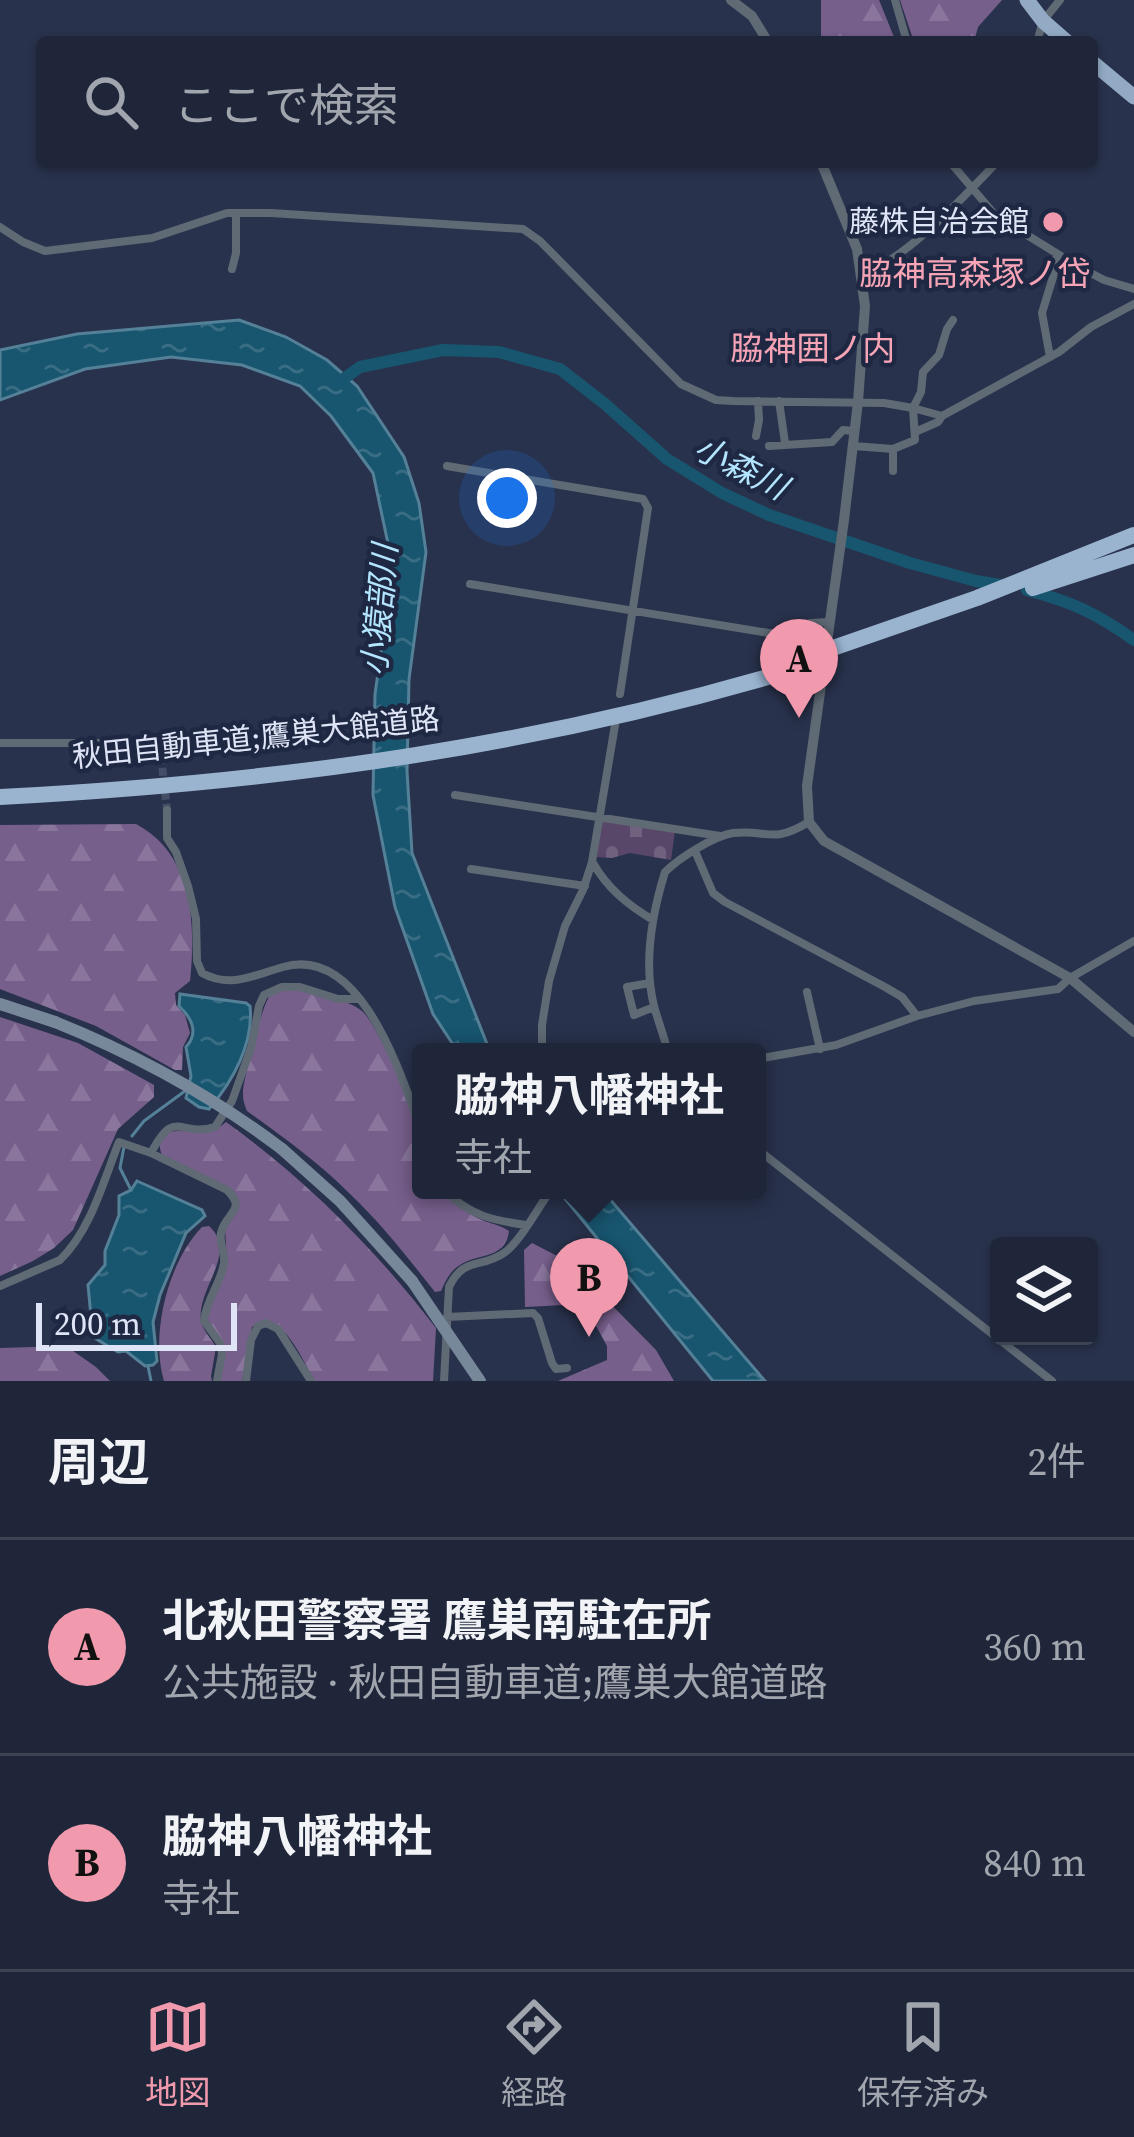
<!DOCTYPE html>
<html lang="ja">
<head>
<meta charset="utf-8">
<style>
	:root { --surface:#1f2639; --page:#2c3244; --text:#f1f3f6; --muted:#a1a5ae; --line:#3c4353; --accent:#f29aad }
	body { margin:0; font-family:"Source Serif 4","Noto Sans JP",serif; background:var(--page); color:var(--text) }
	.controls { position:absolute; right:36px; bottom:36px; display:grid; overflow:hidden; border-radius:12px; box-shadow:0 3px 9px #0004 }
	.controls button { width:108px; height:108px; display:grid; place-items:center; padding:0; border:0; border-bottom:3px solid var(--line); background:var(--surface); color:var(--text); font:60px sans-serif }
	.scale { position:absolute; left:36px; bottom:30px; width:201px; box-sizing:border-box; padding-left:12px; border:6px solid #dfe5f7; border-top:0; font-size:33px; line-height:42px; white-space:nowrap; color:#dfe5f7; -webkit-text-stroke:9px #1f2842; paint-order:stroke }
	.you { position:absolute; left:507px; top:498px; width:42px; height:42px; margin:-30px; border:9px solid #fff; border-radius:50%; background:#1a73e8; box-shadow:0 0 0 18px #1a73e833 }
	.badge { display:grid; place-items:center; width:78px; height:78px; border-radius:50%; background:var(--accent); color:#111; font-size:39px; font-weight:700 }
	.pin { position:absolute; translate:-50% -99px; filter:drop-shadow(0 3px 6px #0008) }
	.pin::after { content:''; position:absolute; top:63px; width:42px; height:36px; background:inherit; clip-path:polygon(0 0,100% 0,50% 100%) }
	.popup { position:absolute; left:412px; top:1043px; width:354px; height:156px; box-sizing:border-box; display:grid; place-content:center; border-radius:12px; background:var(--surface); filter:drop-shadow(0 3px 9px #0005); font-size:39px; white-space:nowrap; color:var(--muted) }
	.popup b { font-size:45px; color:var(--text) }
	.popup::after { content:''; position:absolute; left:50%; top:100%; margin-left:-24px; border:24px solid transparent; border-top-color:var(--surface) }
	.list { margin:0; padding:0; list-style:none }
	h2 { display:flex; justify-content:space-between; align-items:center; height:156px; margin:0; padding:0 48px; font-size:51px }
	h2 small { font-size:39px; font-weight:400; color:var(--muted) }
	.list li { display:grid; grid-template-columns:78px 1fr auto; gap:36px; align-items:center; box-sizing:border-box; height:216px; padding:0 48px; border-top:3px solid var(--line) }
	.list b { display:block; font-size:45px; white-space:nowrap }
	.list p { margin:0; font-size:39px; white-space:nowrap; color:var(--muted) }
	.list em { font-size:39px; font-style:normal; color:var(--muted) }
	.icon { flex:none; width:66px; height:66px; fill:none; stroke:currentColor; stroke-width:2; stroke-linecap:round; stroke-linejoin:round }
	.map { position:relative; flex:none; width:1134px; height:1381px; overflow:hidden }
	.search { position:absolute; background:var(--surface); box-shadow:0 3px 9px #0004; left:36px; right:36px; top:36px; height:132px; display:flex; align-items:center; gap:30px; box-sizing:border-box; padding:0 42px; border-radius:12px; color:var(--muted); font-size:45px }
	.sheet { height:588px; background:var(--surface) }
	nav { display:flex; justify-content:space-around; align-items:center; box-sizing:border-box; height:168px; border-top:3px solid var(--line); background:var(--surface); font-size:33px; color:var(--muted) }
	nav a { display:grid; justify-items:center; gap:6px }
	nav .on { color:var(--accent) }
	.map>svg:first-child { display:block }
	.forest { fill:url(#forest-firs) }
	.cemetery { fill:url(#cemetery-stones) }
	.water { fill:url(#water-ripples); stroke:#548098; stroke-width:3 }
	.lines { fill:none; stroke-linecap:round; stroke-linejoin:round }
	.stream { stroke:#548098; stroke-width:3 }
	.river { stroke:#18556f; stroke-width:12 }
	.minor-tunnel { stroke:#444d66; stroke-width:8; stroke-dasharray:8 4; stroke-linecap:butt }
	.minor { stroke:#5f6a75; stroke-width:8 }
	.tertiary { stroke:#5f6a75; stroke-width:10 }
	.secondary { stroke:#77889a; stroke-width:12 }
	.trunk { stroke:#92aac3; stroke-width:15 }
	.motorway { stroke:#9ab4d0; stroke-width:16 }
	.secondary-bridge { stroke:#77889a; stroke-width:12 }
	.motorway-bridge { stroke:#9ab4d0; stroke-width:16 }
	.poi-dot { fill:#f29aad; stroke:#1f2842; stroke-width:4.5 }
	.labels { text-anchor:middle; stroke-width:9; stroke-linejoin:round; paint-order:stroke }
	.poi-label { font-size:30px; fill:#dfe5f7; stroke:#1f2842; text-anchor:end }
	.street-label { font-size:30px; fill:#dfe5f7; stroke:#1f2842 }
	.neighbourhood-label { font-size:33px; fill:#f7a4b6; stroke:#1f2842 }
	.water-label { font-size:33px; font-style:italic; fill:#b3e5ff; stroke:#1f2842 }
</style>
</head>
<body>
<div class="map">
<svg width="1134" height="1381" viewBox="0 0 1134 1381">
	<defs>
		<pattern id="forest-firs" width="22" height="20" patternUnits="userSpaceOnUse" patternTransform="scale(3)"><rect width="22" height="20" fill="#775f8c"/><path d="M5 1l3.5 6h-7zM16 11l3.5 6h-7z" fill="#8a769d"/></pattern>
		<pattern id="cemetery-stones" width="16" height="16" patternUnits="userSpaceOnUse" patternTransform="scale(3)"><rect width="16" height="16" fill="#594769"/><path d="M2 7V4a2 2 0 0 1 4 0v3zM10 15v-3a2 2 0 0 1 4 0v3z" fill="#70617f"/></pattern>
		<pattern id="water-ripples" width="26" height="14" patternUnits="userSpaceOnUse" patternTransform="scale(3)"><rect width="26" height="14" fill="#18556f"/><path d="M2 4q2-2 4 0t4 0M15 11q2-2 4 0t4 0" fill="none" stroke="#396d84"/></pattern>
	</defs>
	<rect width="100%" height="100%" fill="#29324c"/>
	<!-- forest -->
	<path class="forest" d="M821,0h58l17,42h-75z
		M900,0h102l-24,27 -4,15h-60z
		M136,824c57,30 60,99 54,157l-15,12 1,12 9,10 5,18 -7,14 -1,23h-7l-79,-44 -96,-37v-164z
		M298,989c19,7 48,9 64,22 17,15 56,107 59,131 2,15 0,32 0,48h20c11,12 25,23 41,30 10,4 18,5 27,11 -4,29 -29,21 -49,34 -10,6 -14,15 -19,26l-6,1c-27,-34 -54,-69 -86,-99 -31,-31 -66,-56 -102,-82 -3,-8 -4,-10 -4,-19 0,-11 20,-91 27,-96 8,-7 18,-6 28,-7z
		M0,1017l78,26 76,42v12l-36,32 -45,101 -19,18 -21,13 -33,15z
		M226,1122c81,58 149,127 210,206l-3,53h-118c-14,-22 -33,-75 -63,-54l-10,54h-22l4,-29 -17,-34 20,-56 -2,-33 13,-19v-10l-4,-8 -72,-37c-4,-9 -2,-14 3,-22 25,-7 40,8 61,-11z
		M209,1226c30,27 -13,63 -8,95 2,10 10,17 15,26l-5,29 1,5h-48c-14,-47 4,-119 38,-154z
		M532,1243l33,17 22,20 69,70 18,31h-116l49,-21v-14l-23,-42 -59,3 -1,-57z
		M66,1346l30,21 14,14h-110v-33z"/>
	<!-- cemetery -->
	<path class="cemetery" d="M602,819l73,12 -4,29 -41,-7 -18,5 -15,-1z"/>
	<!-- water -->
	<path class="water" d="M239,320l47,17 41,23 30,26 47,71 15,46 7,49 -17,127 -2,92 5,82 75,191 6,8h-35l-25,-38 -38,-107 -22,-112 2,-101 18,-127 -20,-94 -42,-57 -31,-30 -58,-21 -71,-8 -86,12 -85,31v-50l77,-16z
		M180,994l66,9 4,3c4,37 -17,75 -41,103l-10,-2 -13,-9 5,-22 -5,-29c13,-14 6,-29 -7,-41z
		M137,1181l65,29 3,6 -19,17 -26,62 -7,27 4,39 -4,4 -8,1 -19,-15 -8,1 -25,-15 -5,-52 17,-20v-14l14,-36v-19l12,-6z
		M558,1190h44l163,191h-52z"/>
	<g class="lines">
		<!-- stream -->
		<path class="stream" d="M132,1136l12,-15 41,-30
			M124,1147l-4,21 11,22
			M148,1366l3,15"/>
		<!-- river -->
		<path class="river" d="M342,380l18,-13 83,-17 56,2 61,17 45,35 62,55 55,34 47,22 141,48 66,18 31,5
			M1027,590c45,12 69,23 107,50"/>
		<!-- minor-tunnel -->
		<path class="minor-tunnel" d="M161,756l6,54"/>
		<!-- minor -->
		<path class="minor" d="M895,0l12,42
			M1037,42l6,-21 17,-21
			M950,162l46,54 78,48 30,16 30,9
			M0,227l23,15 22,9 107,-13 75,-25h44l252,16 17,12 141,143 35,16 17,1 151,2 29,5 2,32 -22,9v22
			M232,269l4,-16v-40
			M862,274c41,-12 105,-80 135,-112
			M953,320l-6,9 -8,26 -16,17 -2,20 -8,16 29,8 117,-64 32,-25 43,-23
			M1050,357l-8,-44 11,-36 4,-23
			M779,401l6,42
			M915,432l23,-10 4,-6
			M756,436l3,-16 -1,-19
			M769,446l63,-4 11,-12 11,1
			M853,446l40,3
			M447,466l196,33 5,9 -28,186
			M470,584l323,53 17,-14 20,-1
			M0,743h149l12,13
			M455,795l265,41
			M167,810v28l9,14 12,34 8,33 1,42 5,12c29,16 52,2 81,-6 79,-23 118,109 138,163
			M695,851l18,42 12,9 160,85 17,10 15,19
			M593,863c15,26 35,42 60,57
			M471,869l114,17
			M650,983l-23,4 7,28 20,-8
			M807,992l13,57
			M542,1052v-27l7,-44 16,-55 18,-36 9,-28 23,-137
			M668,1052c-4,-16 -10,-31 -14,-46 -11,-44 -2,-92 11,-134 14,-14 49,-36 68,-39 36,-4 37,12 76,-11
			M757,1059l79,-14 81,-29 57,-15 84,-12 12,-11 64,-37
			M757,1149l295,232
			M151,1153c25,-47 27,-15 64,-26l17,-26 19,-53 8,-42 5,-11 18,-8h18l38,12h22
			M445,1190c22,25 50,31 81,35
			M0,1286l60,-26c31,-30 43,-78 59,-118l32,11 76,37c21,20 -2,23 -6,43 -2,9 4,20 3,30 -3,20 -18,37 -20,58l16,22 2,11 -5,27
			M447,1317l86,-4 5,5 14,45 4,6 11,-1
			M246,1381l5,-41 7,-14 8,-3 12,6 33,52
			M444,1381l5,-94c15,-31 32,-18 55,-34 17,-12 34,-46 47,-63"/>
		<!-- tertiary -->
		<path class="tertiary" d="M731,0l21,16 16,26
			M821,162l36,87 8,57 -7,96 -14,118 -37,266 2,36 15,19 246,137 64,54"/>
		<!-- secondary -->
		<path class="secondary" d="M0,1004l55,18
			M282,1149l58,52 72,80"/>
		<!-- trunk -->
		<path class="trunk" d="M1027,0l16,21 24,21
			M1092,62l42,35"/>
		<!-- motorway -->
		<path class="motorway" d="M1033,588l101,-33
			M833,648l144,-50 157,-63
			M0,797c284,-15 546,-51 818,-135"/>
		<!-- secondary-bridge -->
		<path class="secondary-bridge" d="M55,1022c82,33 156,73 227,127
			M412,1281l68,100"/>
		<!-- motorway-bridge -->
		<path class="motorway-bridge" d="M818,653l15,-5"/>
	</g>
	<!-- markers -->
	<circle class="poi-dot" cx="1053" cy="222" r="12"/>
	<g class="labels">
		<!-- poi labels -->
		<g class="poi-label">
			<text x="1029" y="232">藤株自治会館</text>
		</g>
		<!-- street labels -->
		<g class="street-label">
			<text transform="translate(256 738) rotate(-6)" y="10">秋田自動車道;鷹巣大館道路</text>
		</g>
		<!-- neighbourhood labels -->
		<g class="neighbourhood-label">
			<text x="975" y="285">脇神高森塚ノ岱</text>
			<text x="813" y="360">脇神囲ノ内</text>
		</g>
		<!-- water labels -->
		<g class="water-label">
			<text transform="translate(741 467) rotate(27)" y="12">小森川</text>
			<text transform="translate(379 610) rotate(-85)" y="12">小猿部川</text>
		</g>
	</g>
</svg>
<div class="controls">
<button><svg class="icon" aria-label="layers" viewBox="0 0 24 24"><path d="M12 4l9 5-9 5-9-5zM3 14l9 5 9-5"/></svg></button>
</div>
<div class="scale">200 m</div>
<div class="you"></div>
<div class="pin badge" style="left:799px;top:718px">A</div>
<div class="pin badge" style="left:589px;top:1337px">B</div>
<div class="popup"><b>脇神八幡神社</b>寺社</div>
<div class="search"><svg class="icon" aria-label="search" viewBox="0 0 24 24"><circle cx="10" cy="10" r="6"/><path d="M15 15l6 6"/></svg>ここで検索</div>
</div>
<section class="sheet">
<h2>周辺<small>2件</small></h2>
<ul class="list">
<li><span class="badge">A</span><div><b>北秋田警察署 鷹巣南駐在所</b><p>公共施設 · 秋田自動車道;鷹巣大館道路</p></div><em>360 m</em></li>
<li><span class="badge">B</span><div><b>脇神八幡神社</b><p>寺社</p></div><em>840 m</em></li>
</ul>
</section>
<nav>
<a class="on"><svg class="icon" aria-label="map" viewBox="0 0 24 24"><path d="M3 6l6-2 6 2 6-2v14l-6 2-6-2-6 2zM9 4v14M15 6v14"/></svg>地図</a>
<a><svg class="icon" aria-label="directions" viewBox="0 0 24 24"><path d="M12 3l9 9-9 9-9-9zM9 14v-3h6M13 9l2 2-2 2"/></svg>経路</a>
<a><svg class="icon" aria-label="saved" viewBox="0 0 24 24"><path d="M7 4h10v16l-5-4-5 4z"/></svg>保存済み</a>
</nav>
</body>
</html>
